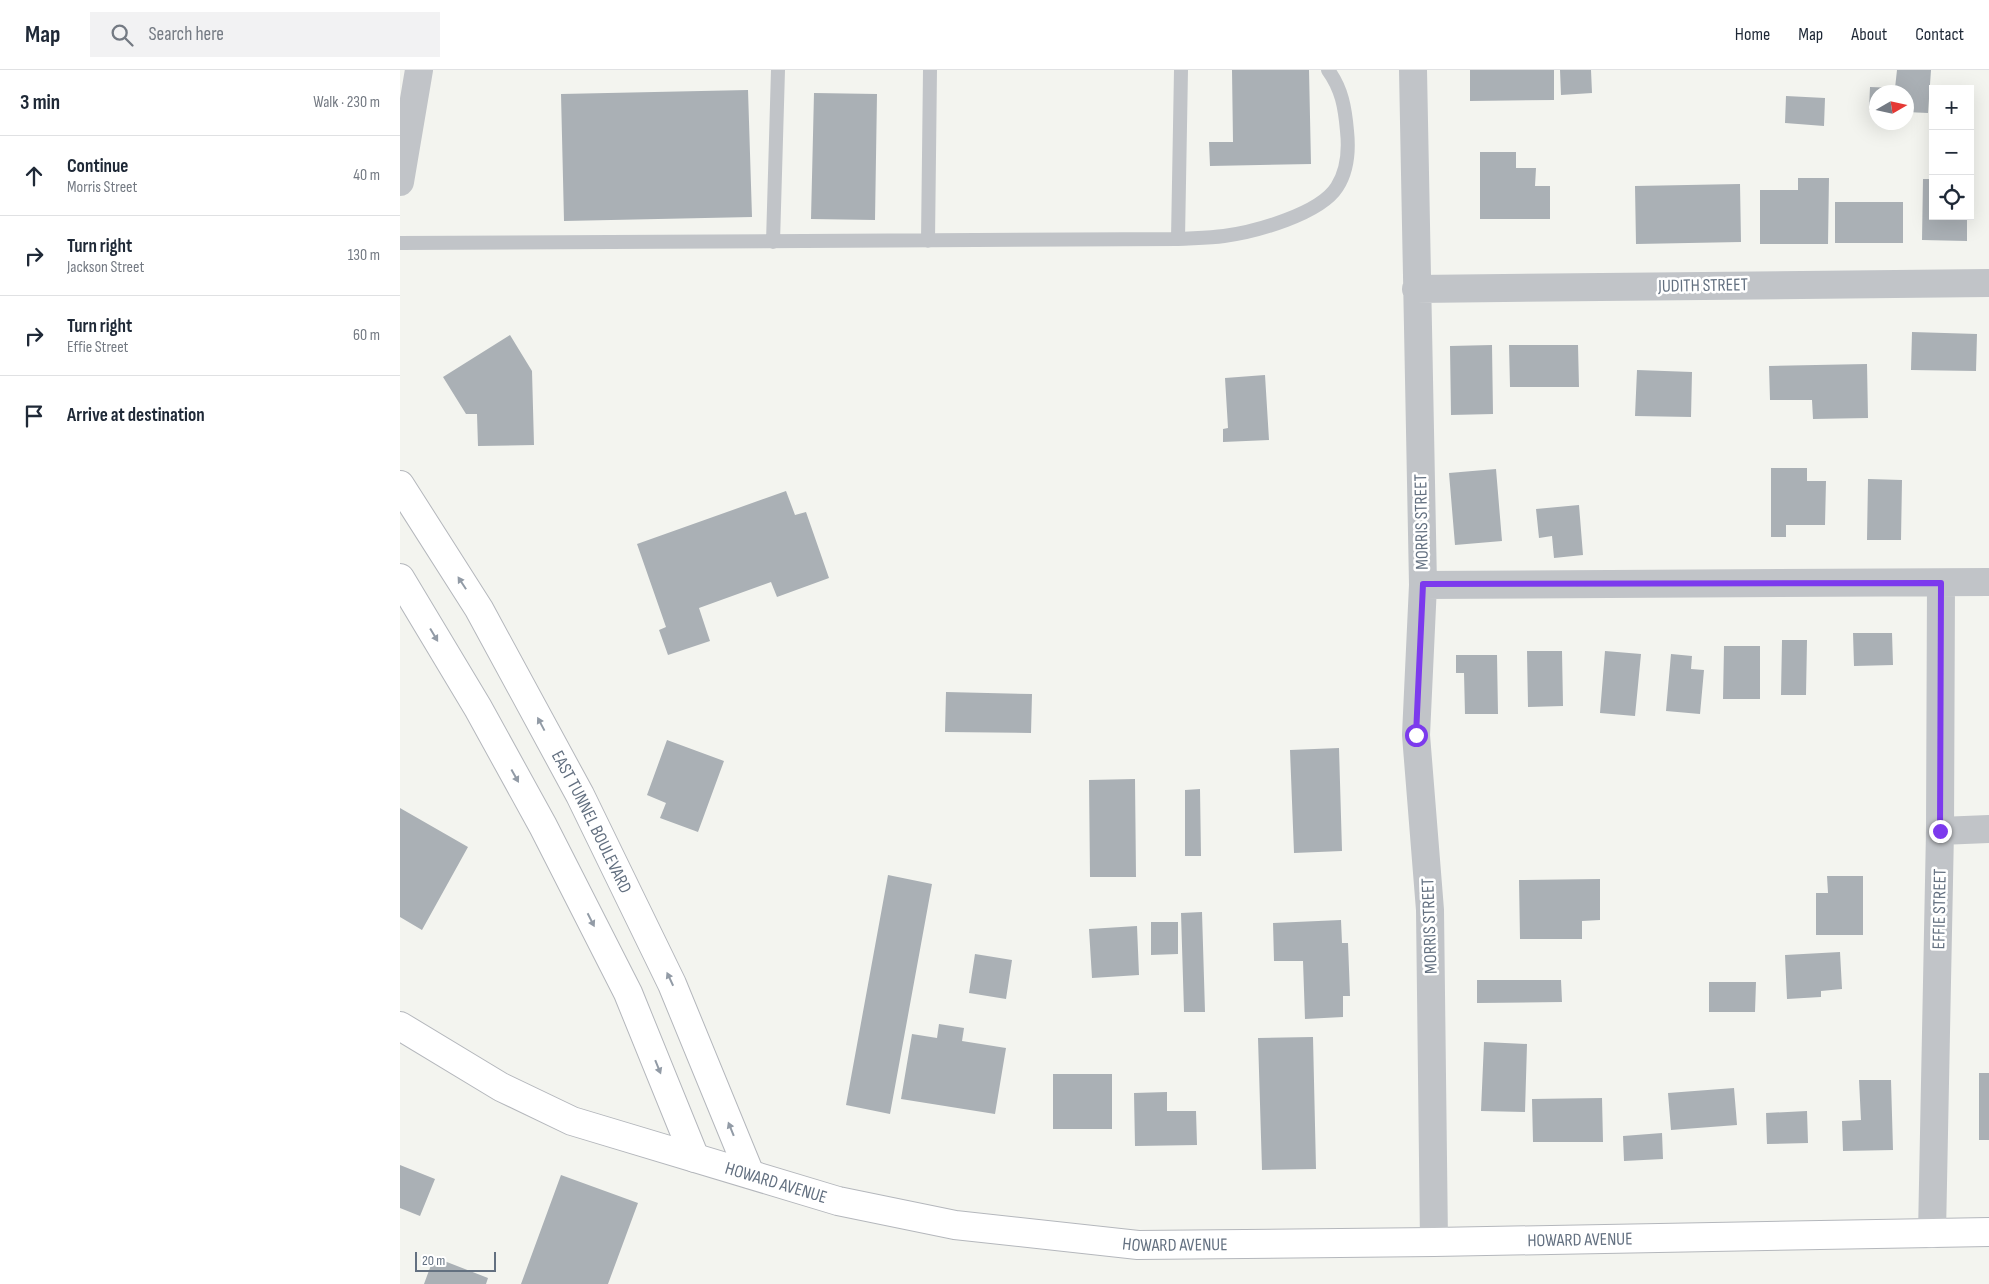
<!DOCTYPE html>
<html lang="en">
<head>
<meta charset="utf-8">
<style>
	:root { --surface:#fff; --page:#f2f2f3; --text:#1f2937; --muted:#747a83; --line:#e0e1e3 }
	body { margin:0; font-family:"Sofia Sans Condensed",sans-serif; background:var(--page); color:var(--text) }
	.controls { position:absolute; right:15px; top:15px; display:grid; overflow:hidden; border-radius:0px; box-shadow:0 5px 20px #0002 }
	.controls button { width:45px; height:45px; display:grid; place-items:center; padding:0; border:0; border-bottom:1px solid var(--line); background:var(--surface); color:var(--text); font:25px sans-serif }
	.compass { position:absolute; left:1469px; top:15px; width:45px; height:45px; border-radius:50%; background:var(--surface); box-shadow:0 5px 20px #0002; rotate:81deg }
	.scale { position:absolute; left:15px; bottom:12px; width:81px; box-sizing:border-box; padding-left:5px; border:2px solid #637080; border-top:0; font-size:14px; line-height:18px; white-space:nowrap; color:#637080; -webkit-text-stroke:4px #fff; paint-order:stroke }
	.stop { position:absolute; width:15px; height:15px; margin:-11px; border:4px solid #7c3aed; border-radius:50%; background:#fff }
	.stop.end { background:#7c3aed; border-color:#fff; box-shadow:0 1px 5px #0008 }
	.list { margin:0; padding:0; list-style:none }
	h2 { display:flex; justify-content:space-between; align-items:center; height:65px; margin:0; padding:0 20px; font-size:21px }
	h2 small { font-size:16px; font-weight:400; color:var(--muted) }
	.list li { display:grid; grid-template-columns:32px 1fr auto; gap:15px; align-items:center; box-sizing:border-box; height:80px; padding:0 20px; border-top:1px solid var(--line) }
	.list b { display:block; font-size:19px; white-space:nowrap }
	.list p { margin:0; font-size:16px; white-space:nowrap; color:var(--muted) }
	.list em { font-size:16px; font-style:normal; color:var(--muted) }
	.icon { flex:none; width:28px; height:28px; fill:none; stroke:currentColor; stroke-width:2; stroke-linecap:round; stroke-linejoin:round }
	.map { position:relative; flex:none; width:1589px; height:1214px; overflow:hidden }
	header { display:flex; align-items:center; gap:30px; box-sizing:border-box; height:70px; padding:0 25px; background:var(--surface); border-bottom:1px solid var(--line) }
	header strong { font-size:24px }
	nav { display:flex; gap:28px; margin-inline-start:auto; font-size:18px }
	.search { width:350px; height:45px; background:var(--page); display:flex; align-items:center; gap:12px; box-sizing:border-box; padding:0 18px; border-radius:0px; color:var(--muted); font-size:19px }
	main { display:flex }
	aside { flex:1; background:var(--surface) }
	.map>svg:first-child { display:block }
	.building { fill:#aab0b5 }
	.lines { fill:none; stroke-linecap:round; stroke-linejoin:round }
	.secondary-casing { stroke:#b4b7bc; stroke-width:30 }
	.service { stroke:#c1c4c8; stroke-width:14 }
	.minor { stroke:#c1c4c8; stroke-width:28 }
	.secondary { stroke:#fff; stroke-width:28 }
	.oneway { fill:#929ba6 }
	.route { stroke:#7c3aed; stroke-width:6 }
	.labels { text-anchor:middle; stroke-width:5; stroke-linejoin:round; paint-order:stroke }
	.street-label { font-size:18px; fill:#637080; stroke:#fff }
</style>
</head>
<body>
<header>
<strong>Map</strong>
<div class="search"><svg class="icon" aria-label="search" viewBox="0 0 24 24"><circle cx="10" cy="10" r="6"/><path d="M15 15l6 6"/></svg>Search here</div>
<nav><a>Home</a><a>Map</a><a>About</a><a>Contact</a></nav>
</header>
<main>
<aside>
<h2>3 min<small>Walk · 230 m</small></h2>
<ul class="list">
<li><svg class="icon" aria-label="ahead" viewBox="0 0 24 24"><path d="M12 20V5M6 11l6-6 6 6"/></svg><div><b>Continue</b><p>Morris Street</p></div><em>40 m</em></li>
<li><svg class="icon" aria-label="right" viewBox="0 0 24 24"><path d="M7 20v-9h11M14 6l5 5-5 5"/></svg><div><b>Turn right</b><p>Jackson Street</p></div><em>130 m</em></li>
<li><svg class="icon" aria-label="right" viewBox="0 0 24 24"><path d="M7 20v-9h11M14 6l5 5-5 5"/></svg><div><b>Turn right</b><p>Effie Street</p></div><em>60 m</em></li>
<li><svg class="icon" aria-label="arrive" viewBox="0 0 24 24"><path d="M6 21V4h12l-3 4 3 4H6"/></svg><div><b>Arrive at destination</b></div></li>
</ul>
</aside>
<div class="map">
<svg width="1589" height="1214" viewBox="0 0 1589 1214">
	<rect width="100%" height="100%" fill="#f3f4ef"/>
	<!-- building -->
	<path class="building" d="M832,0h77l2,94 -101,2 -1,-24h24z
		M1070,0h84v30l-84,1z
		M1160,0h31l1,23 -31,2z
		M1497,0h34l-3,43 -22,-1v-20h-30v18h-7l1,-23 25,1z
		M348,20l4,127 -188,4 -3,-127z
		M414,23l63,1 -2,126 -64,-1z
		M1386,26l39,2 -1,28 -39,-3z
		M1080,82h36v16h20l-1,18h15v33h-70z
		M1398,108h31l-1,66h-68v-54h38z
		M1523,109h10v37h34v25l-45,-1z
		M1340,114l1,58 -105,2 -1,-58z
		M1435,132h68v41h-68z
		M1512,262l65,2 -1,37 -65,-1z
		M110,265l22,36 2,74 -56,1 -1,-32h-11l-23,-37z
		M1092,275l1,69 -42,1 -1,-69z
		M1109,275h69l1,42h-69z
		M1467,294l1,54 -55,1 -1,-19h-42l-1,-34z
		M1237,300l55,2 -1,45 -56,-1z
		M865,305l4,65 -46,2v-13l5,-1 -3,-50z
		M1371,398h36v13h19l-1,44h-39v12h-15z
		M1096,399l6,72 -47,4 -6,-72z
		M1468,409l34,1 -1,60h-34z
		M386,421l9,24 11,-3 23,66 -52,19 -6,-15 -72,26 11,33 -42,14 -9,-25 7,-3 -29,-83z
		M1179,435l4,50 -29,3 -2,-22 -13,2 -3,-29z
		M1453,563h39l1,32 -39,1z
		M1382,570h25l-1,55h-25z
		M1324,576h36v53h-37z
		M1127,581h35l1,55 -35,1z
		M1205,581l36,3 -6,62 -35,-3z
		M1271,584l21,2 -1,13 13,1 -4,44 -34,-3z
		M1056,585h41l1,59h-33l-1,-41h-8z
		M546,622l86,2 -1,39 -86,-1z
		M267,670l57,21 -26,71 -38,-14 6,-15 -19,-8z
		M939,678l3,103 -48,2 -4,-103z
		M735,709l1,98h-46l-1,-97z
		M800,719l1,67h-16v-66z
		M0,738l68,39 -46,83 -22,-13z
		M488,805l44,9 -42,230 -44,-9z
		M1427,806h36v59h-47v-42h12z
		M1200,809v41l-18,1v18h-62l-1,-59z
		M802,842l3,100h-21l-3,-99z
		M941,850l1,23h6l2,53h-7v21l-38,2 -2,-58h-29l-1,-38z
		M751,852h27v32l-27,1z
		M737,856l2,49 -47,3 -3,-49z
		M1440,882l2,37 -21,2v6l-34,2 -2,-44z
		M575,884l37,6 -6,39 -37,-6z
		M1077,910h84l1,22 -85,1z
		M1309,912h47l-1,30h-46z
		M539,954l25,4 -2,13 44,7 -11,66 -94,-15 11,-65 25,4z
		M913,967l3,132 -54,1 -4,-132z
		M1084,972l43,2 -2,68 -44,-1z
		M1579,1003h10v67h-10z
		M653,1004h59v55h-59z
		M1459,1010h32l2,70 -50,1 -1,-30 19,-1z
		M1334,1018l3,37 -66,5 -3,-37z
		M767,1022v19h29l1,34 -62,1 -1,-53z
		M1202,1028l1,44h-70l-1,-43z
		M1407,1041l1,32 -41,1 -1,-31z
		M1262,1063l1,26 -39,2 -1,-25z
		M0,1095l35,14 -15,37 -20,-8z
		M161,1105l77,28 -30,81h-87z
		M34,1187l54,21 -2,6h-62z"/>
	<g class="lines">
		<defs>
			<g id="secondary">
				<path id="s1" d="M0,415l79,124 101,186 92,189 78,190"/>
				<path d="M0,508l78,130 65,118 85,167 67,165"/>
				<path id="s2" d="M0,956l101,61 71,34 266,80 117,24 183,20 296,-3 555,-10"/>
			</g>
		</defs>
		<!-- secondary casing -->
		<use href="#secondary" class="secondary-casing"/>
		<!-- service -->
		<path class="service" d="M778,169c15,-1 31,-1 46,-3 31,-4 96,-22 113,-49 11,-17 12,-37 10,-56 -2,-23 -5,-42 -19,-61
			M528,171l2,-171
			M373,172l5,-172
			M0,173l778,-4 3,-169"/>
		<!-- minor -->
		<path class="minor" d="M1013,0l10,515 -7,150 14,175 4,332
			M0,112l19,-112
			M1016,219l573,-6
			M1023,515l566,-3
			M1540,761l49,-2
			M1532,1164l8,-403 1,-248"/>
		<!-- secondary -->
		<use href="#secondary" class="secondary"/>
	</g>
	<!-- one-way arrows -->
	<defs><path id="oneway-solid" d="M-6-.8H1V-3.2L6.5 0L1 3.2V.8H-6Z" transform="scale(1.25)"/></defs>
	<g class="oneway">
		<use href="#oneway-solid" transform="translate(62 513) rotate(-123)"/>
		<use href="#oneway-solid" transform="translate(34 565) rotate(59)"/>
		<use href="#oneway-solid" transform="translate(141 654) rotate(-118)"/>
		<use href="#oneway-solid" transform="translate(115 706) rotate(61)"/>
		<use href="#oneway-solid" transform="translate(191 850) rotate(63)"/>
		<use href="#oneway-solid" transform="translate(270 909) rotate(-115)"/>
		<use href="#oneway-solid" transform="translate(258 997) rotate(68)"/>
		<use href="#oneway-solid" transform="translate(331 1059) rotate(-112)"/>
	</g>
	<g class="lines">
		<!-- route -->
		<path class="route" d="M1016,665l7,-151 518,-1 -1,248"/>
	</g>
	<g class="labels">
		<!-- street labels -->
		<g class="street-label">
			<text transform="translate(1303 215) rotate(-1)" y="6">JUDITH STREET</text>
			<text transform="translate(1021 452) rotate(-91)" y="6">MORRIS STREET</text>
			<text dy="6" stroke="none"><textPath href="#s1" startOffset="388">EAST TUNNEL BOULEVARD</textPath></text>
			<text transform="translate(1539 839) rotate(-89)" y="6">EFFIE STREET</text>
			<text transform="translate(1029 856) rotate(-92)" y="6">MORRIS STREET</text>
			<text dy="6" stroke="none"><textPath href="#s2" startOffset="410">HOWARD AVENUE</textPath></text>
			<text dy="6" stroke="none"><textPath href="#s2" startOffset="1220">HOWARD AVENUE</textPath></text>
			<text dy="6" stroke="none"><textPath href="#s2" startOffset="815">HOWARD AVENUE</textPath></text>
		</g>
	</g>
</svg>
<div class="controls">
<button>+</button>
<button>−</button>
<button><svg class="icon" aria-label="locate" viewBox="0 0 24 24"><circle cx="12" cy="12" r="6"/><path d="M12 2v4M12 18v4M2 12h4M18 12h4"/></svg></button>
</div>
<svg class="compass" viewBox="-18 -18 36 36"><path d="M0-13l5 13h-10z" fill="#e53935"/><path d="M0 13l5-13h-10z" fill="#747a83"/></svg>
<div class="scale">20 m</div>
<div class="stop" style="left:1016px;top:665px"></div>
<div class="stop end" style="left:1540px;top:761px"></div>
</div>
</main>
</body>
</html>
